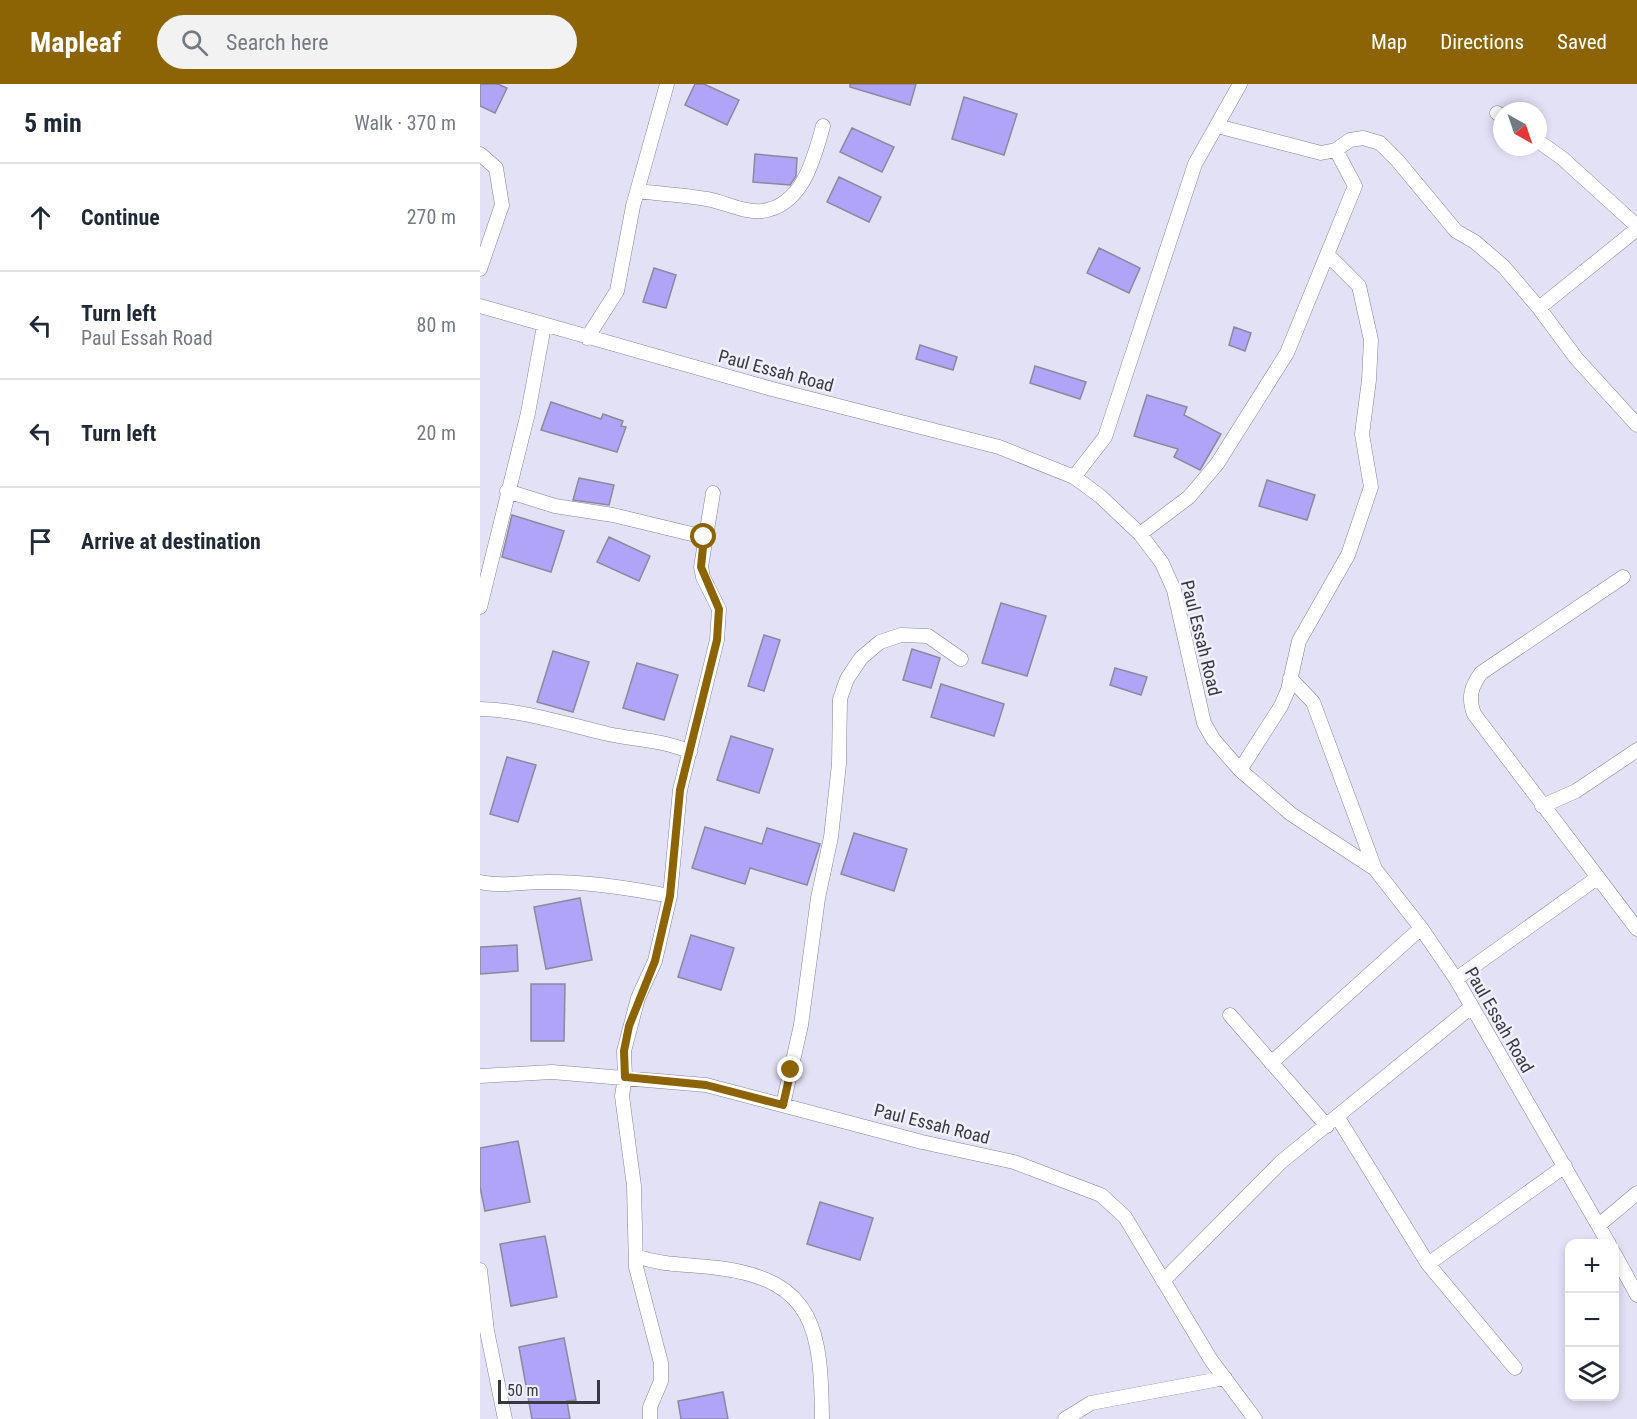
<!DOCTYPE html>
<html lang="en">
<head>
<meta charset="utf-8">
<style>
	:root { --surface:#fff; --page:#f2f2f3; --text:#1f2937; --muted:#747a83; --line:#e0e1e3; --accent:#8c6406 }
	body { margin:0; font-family:"Roboto Condensed",sans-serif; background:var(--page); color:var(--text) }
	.controls { position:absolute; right:18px; bottom:18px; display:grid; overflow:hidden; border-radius:12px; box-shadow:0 3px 9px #0003 }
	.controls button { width:54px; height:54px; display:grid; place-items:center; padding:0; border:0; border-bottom:2px solid var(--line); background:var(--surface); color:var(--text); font:30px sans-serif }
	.compass { position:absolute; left:1013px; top:18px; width:54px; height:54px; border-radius:50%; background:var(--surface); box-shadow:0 3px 9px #0003; rotate:140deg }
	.scale { position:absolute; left:18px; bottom:15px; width:102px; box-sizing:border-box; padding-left:6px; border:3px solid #393941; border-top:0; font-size:16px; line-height:21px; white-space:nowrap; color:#393941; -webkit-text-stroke:4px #f0effc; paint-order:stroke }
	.stop { position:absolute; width:18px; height:18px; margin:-14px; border:4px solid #8c6406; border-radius:50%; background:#fff }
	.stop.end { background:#8c6406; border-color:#fff; box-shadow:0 2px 6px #0008 }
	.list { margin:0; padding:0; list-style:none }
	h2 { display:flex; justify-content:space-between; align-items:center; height:78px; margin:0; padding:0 24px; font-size:26px }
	h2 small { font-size:20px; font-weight:400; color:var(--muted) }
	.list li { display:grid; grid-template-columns:39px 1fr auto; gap:18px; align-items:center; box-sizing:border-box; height:108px; padding:0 24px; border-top:2px solid var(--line) }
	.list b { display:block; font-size:22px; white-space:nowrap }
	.list p { margin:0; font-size:20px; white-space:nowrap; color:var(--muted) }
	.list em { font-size:20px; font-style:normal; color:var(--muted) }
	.icon { flex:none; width:33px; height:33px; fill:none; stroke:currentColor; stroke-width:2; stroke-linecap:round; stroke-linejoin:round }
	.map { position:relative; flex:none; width:1157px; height:1335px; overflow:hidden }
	header { display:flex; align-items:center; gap:36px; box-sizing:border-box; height:84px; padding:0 30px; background:var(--accent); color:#fff }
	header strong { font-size:28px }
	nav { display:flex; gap:33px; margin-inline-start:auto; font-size:21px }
	.search { width:420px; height:54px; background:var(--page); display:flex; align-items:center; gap:15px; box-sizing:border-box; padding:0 21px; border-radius:33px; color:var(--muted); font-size:22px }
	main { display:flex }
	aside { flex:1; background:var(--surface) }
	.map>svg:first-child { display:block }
	.building { fill:#b0a4f8; stroke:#8b899d; stroke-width:1.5 }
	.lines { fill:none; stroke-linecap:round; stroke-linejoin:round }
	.street-casing { stroke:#848295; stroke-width:15 }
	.street { stroke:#fff; stroke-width:14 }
	.route { stroke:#8c6406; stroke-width:8 }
	.labels { text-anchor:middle; stroke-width:5; stroke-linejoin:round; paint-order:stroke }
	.street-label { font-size:18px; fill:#393941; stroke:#f0effc }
</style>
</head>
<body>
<header>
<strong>Mapleaf</strong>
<div class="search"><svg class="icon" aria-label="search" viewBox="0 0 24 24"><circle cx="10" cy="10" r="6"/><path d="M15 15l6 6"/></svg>Search here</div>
<nav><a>Map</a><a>Directions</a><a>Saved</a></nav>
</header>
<main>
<aside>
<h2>5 min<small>Walk · 370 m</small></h2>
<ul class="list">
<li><svg class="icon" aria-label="ahead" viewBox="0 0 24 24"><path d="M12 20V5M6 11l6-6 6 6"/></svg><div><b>Continue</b></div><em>270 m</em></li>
<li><svg class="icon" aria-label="left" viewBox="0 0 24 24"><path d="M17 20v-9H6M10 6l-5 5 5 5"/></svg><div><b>Turn left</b><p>Paul Essah Road</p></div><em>80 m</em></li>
<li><svg class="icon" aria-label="left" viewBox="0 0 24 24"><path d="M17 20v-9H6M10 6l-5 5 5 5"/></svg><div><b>Turn left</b></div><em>20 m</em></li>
<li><svg class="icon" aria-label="arrive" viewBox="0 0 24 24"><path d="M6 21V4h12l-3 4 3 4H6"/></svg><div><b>Arrive at destination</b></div></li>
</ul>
</aside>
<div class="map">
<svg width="1157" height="1335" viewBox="0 0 1157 1335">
	<rect width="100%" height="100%" fill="#e3e1f6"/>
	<!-- building -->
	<path class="building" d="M0,0h18l9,4 -12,25 -15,-7z
		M215,0h9l35,16 -12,25 -42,-20z
		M370,0h66l-6,21 -60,-18z
		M484,13l53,17 -13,41 -52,-16z
		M372,44l42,19 -12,25 -42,-20z
		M275,70l42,4 -1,18 -6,9 -37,-3z
		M359,93l42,20 -12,25 -42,-20z
		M619,164l41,20 -11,25 -42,-20z
		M174,184l22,7 -10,33 -23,-6z
		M754,243l17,6 -6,18 -16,-6z
		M440,261l37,12 -4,13 -37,-11z
		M555,282l51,16 -6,17 -50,-16z
		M667,311l40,12 -3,8 37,19 -21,36 -26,-13 4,-8 -44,-13z
		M71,318l50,17 2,-5 20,7 -2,5 5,1 -9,25 -76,-22z
		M99,394l35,7 -5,20 -36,-5z
		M787,396l48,15 -8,25 -48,-14z
		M32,431l52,16 -13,41 -49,-15z
		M129,453l41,19 -11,25 -42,-19z
		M521,519l45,13 -19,60 -45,-13z
		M284,551l16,5 -16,51 -16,-5z
		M432,565l28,9 -9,30 -28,-8z
		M73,567l36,11 -16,50 -36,-10z
		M157,579l41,12 -14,45 -41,-12z
		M635,584l32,9 -6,18 -31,-10z
		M461,600l63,20 -10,32 -63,-19z
		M251,652l42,13 -14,44 -42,-13z
		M27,673l29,8 -18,57 -28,-8z
		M225,743l57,17 5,-16 53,16 -13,41 -57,-17 -5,16 -53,-16z
		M374,749l53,16 -13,42 -53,-17z
		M100,814l12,62 -46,9 -12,-62z
		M211,851l43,13 -13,42 -43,-13z
		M37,861l1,26 -38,3v-27z
		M51,900h34l-1,57h-33z
		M38,1057l12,61 -45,9 -5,-24v-39z
		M340,1118l53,16 -13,42 -53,-16z
		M65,1152l12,61 -46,9 -11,-62z
		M84,1254l12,62 -9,1 3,18h-38l-13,-72z
		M243,1308l5,27h-47l-3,-18z"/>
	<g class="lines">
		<defs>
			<path id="street" d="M1017,29l5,3
				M737,42l104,27 15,-3 14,-10 13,-2 17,5 17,17 59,71 19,11 29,25 35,41
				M1058,57l24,17 75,68
				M0,70l16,14 6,37 -22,64
				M158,107c23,3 46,4 69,8 17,3 37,14 55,12 41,-5 52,-53 61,-85
				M1157,145l-98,79 37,50 61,67
				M0,222l292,83 227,58 75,30 26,19 40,38 22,29 12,27 30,133 9,16 27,31 51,44 84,55 46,59 35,51 153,265
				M107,254l30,-47 16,-85 34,-122
				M594,393l31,-40 90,-273 45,-80
				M27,407l48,15 58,9 91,22
				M660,450l49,-37 28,-33 70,-111 68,-167 -19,-36
				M1143,493l-142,96c-10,14 -13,24 -7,41l163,215
				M0,523l48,-194 16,-87
				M810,594l23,24 62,167
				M0,625c43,1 86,15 128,25 28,6 56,6 82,18
				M760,686l41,-64 7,-16 11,-49 49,-86 23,-68 -9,-53 7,-54 2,-40 -12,-54 -31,-31
				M1062,722l34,-15 61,-41
				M0,798c22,5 43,0 65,0 42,-1 85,6 125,14
				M976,895l141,-101
				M750,931l97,111
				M791,979l150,-135
				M0,992l72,-4 154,13 216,57 92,20 87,33 24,22 86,143 44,59
				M303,1021l18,-80 17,-127 13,-61 8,-73 1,-65 7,-20 14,-21 19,-16 21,-7 27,1 33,23
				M858,1034l90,146 87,104
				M1119,1141l38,-32
				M1134,1169l23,42
				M156,1172c28,10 53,8 82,12 98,12 103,64 104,151
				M948,1180l137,-98
				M0,1186l7,61 18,88
				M683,1197l118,-119 189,-154
				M170,1335v-12l11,-26v-18l-25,-96 -2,-81 -12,-90 3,-19 -1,-26 14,-53 17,-37 15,-65 10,-106 37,-150 2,-31 -16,-32 -2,-10 12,-74
				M585,1335l26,-16 134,-25"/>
		</defs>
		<!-- street casing -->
		<use href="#street" class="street-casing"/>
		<!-- street -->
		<use href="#street" class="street"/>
	</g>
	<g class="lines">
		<!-- route -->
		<path class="route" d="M224,453l-3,30 18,42 -2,31 -37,150 -10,106 -15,65 -26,65 -5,25 1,26 81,8 77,20 8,-35"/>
	</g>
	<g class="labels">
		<!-- street labels -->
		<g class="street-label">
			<text transform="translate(296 287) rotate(15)" y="6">Paul Essah Road</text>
			<text transform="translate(721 554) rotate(76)" y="6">Paul Essah Road</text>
			<text transform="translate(1019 936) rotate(60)" y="6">Paul Essah Road</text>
			<text transform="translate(452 1040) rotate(14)" y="6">Paul Essah Road</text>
		</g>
	</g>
</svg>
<div class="controls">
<button>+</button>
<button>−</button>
<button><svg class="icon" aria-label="layers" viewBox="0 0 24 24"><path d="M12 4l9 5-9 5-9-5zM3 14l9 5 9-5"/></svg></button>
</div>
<svg class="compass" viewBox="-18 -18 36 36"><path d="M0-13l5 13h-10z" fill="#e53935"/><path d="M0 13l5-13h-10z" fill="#747a83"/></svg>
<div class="scale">50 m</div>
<div class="stop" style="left:224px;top:453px"></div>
<div class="stop end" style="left:311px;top:986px"></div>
</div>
</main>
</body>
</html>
